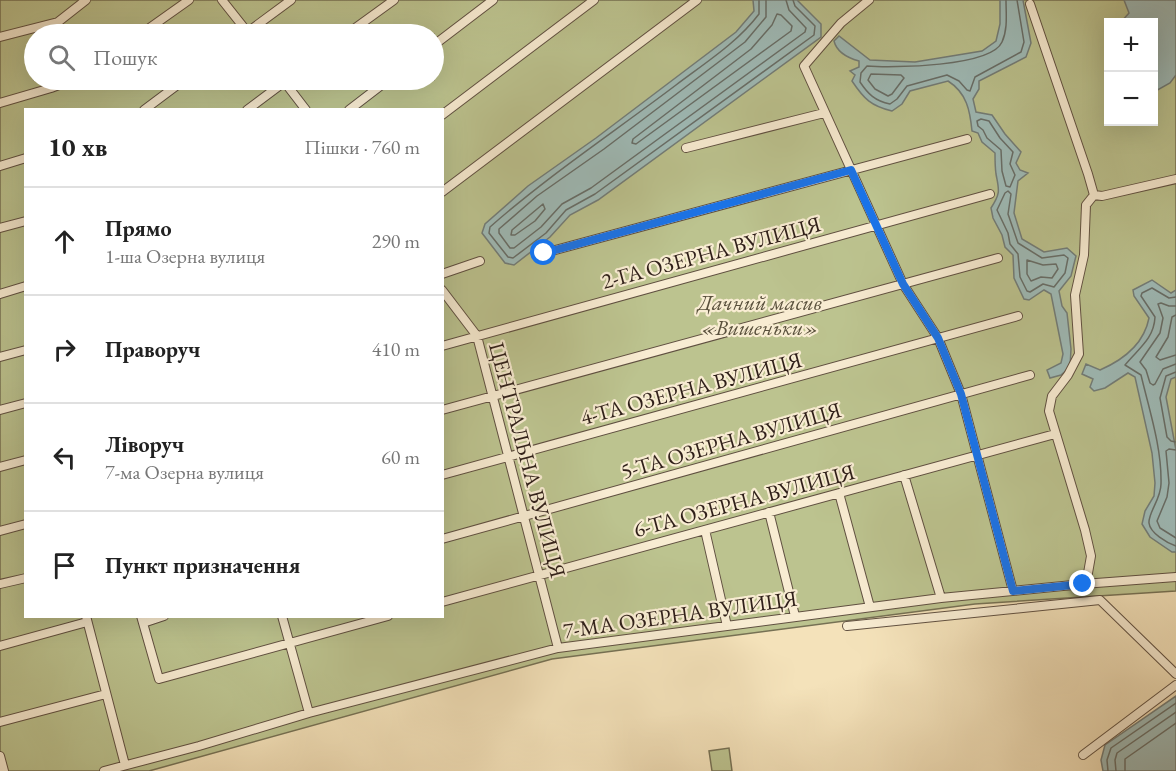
<!DOCTYPE html>
<html lang="uk">
<head>
<meta charset="utf-8">
<style>
	:root { --surface:#fff; --page:#f2f2f2; --text:#222; --muted:#767676; --line:#e0e0e0 }
	body { margin:0; font-family:"EB Garamond",serif; background:var(--page); color:var(--text) }
	.controls { position:absolute; right:18px; top:18px; display:grid; overflow:hidden; border-radius:0px; box-shadow:0 6px 24px #0002 }
	.controls button { width:54px; height:54px; display:grid; place-items:center; padding:0; border:0; border-bottom:2px solid var(--line); background:var(--surface); color:var(--text); font:30px sans-serif }
	.stop { position:absolute; width:18px; height:18px; margin:-14px; border:4px solid #1a73e8; border-radius:50%; background:#fff }
	.stop.end { background:#1a73e8; border-color:#fff; box-shadow:0 2px 6px #0008 }
	.list { margin:0; padding:0; list-style:none }
	h2 { display:flex; justify-content:space-between; align-items:center; height:78px; margin:0; padding:0 24px; font-size:26px }
	h2 small { font-size:20px; font-weight:400; color:var(--muted) }
	.list li { display:grid; grid-template-columns:39px 1fr auto; gap:18px; align-items:center; box-sizing:border-box; height:108px; padding:0 24px; border-top:2px solid var(--line) }
	.list b { display:block; font-size:22px; white-space:nowrap }
	.list p { margin:0; font-size:20px; white-space:nowrap; color:var(--muted) }
	.list em { font-size:20px; font-style:normal; color:var(--muted) }
	.icon { flex:none; width:33px; height:33px; fill:none; stroke:currentColor; stroke-width:2; stroke-linecap:round; stroke-linejoin:round }
	.map { position:relative; flex:none; width:1176px; height:771px; overflow:hidden }
	.search { position:absolute; background:var(--surface); box-shadow:0 6px 24px #0002; left:24px; top:24px; width:420px; height:66px; display:flex; align-items:center; gap:15px; box-sizing:border-box; padding:0 21px; border-radius:33px; color:var(--muted); font-size:22px }
	.panel { position:absolute; background:var(--surface); box-shadow:0 6px 24px #0002; left:24px; top:108px; width:420px; height:510px; border-radius:0px }
	.map>svg:first-child { display:block }
	.green { fill:#bcc38f; stroke:#767154; stroke-width:1.5; fill-rule:evenodd }
	.water { fill:#9fbcb9; stroke:#727d79; stroke-width:1.5 }
	.lines { fill:none; stroke-linecap:round; stroke-linejoin:round }
	.shore { stroke:#676e69; stroke-width:1.5 }
	.minor-casing { stroke:#605041; stroke-width:10 }
	.minor { stroke:#f8ecd2; stroke-width:8 }
	.route { stroke:#1a73e8; stroke-width:8 }
	.labels { text-anchor:middle; stroke-width:4.5; stroke-linejoin:round; paint-order:stroke }
	.street-label { font-size:22px; fill:#2f1f19; stroke:#f8ecd2 }
	.park-label { font-size:22px; font-style:italic; fill:#59503c; stroke:#f8ecd2 }
</style>
</head>
<body>
<div class="map">
<svg width="1176" height="771" viewBox="0 0 1176 771">
	<rect width="100%" height="100%" fill="#f4e2ba"/>
	<filter id="stains"><feTurbulence type="fractalNoise" baseFrequency=".00333" numOctaves="4"/><feColorMatrix values="0 0 0 0 .2 0 0 0 0 .09 0 0 0 0 .02 0 0 0 .5 -.17"/></filter>
	<radialGradient id="worn" r=".72"><stop offset=".6" stop-color="#630" stop-opacity="0"/><stop offset="1" stop-color="#630" stop-opacity=".3"/></radialGradient>
	<!-- green -->
	<path class="green" d="M0,0h1176v591l-201,13 -423,55 -403,112h-149zM1108,22h46v100h-46zM34,34h400v46h-400zM26,110h416v506h-416z
		M729,748l3,23h-20l-3,-20z"/>
	<!-- water -->
	<path class="water" d="M753,0h44l24,24v13l-223,163 -28,15 -20,22 -36,28 -9,-2 -23,-30 3,-9 43,-38 68,-48 140,-106 18,-21z
		M1000,0h23l8,43 -5,14 -47,24v8l-6,10 3,13 16,3 13,19 16,18 -5,11 4,7 8,3 -10,8 -4,32 8,26 22,13 23,-4 9,8 -5,20 -12,15 3,15 5,7 4,36 -1,18 -9,8 -11,3 -3,-8 14,-7 2,-9 -12,-60 -7,-4 -15,10 -5,-1 -10,-21 -1,-23 -8,-8 -3,-12 -9,-17 -2,-10c10,-15 8,-18 5,-34 -1,-7 -1,-14 -1,-21l-13,-11 -4,-9 -6,-2c-2,-20 -5,-38 -24,-50l-38,10 -8,13 -10,7c-21,-5 -28,-12 -40,-30l3,-6 -5,-4 9,-4v-6c-11,-3 -22,-8 -25,-20l5,-5 31,24 45,2 67,-11 14,-10 4,-17z
		M1124,0h52v75l-6,8 -16,9v-70h-33l8,-9z
		M1152,280l19,13 5,-3v87l-5,2 -5,18 10,53v102h-4l-22,-15 -8,-13 3,-13 9,-15 1,-13 -3,-30 -17,-76 -7,-4 -23,15 -11,3 -4,-4 3,-8 -11,-5 4,-10 14,6c23,-10 44,-26 49,-52l-15,-22 -1,-6z
		M1176,696v75h-73l-2,-11 4,-15z"/>
	<g class="lines">
		<!-- shore -->
		<path class="shore" d="M759,0v14c-22,29 -54,49 -83,71 -62,47 -127,90 -186,142l-1,6 19,24 5,1 33,-25 20,-23 29,-16 219,-159 1,-9 -20,-20 -2,-6
			M766,0v17l-21,25 -141,107 -67,47 -38,33v4l11,15h4l27,-21 21,-23 29,-16 214,-156 1,-4 -17,-18 -3,-10
			M1006,0c0,14 2,29 -4,42 -11,25 -110,26 -135,24l-6,7 -1,9c8,12 15,19 30,22l7,-5 10,-13 40,-11 12,6 8,9 3,1 5,-14 46,-25 3,-10 -7,-42
			M777,14l4,1 11,11 -1,5 -155,113 -4,-1 1,-4 118,-90 21,-24z
			M871,74l30,1 3,3 -12,16 -4,2 -13,-7 -7,-9z
			M981,119l8,2 11,17 13,14 -3,12 5,11 -5,12 -4,-1 -4,-15 -1,-21 -14,-12 -4,-8 -5,-4 -1,-5z
			M1008,191l3,3 -3,20 10,29 24,15 22,-3 4,3 -3,15 -11,14 -11,-3 -13,8 -3,-1 -7,-14 -2,-23 -8,-10 -2,-11 -11,-23 8,-17z
			M543,204l2,5 -10,12 -20,14h-4l1,-5z
			M1027,260l16,5 13,-1 2,5 -6,9 -11,-1 -10,4 -4,-7z
			M1176,297l-7,1 -17,-10 -10,5 -1,3 14,21c-1,22 -17,32 -30,48l16,10c8,34 21,73 20,109 0,15 -13,29 -12,39 1,10 18,20 27,23
			M1176,306h-7l-8,-3 -3,1 5,14 -3,15 -20,29 6,8 4,13 3,2 2,-1 8,-15 13,-5
			M1176,315l-4,2 -4,20 -12,20 4,3 16,-5
			M1176,372l-10,4 -6,22 7,39 4,4 5,1
			M1176,450l-7,-1 -3,2 3,32 -2,14 -10,24 3,7 16,10
			M1108,771l-1,-11 4,-12 65,-45
			M1116,771l-1,-11 2,-7 59,-41
			M1125,771v-12l51,-36"/>
		<defs>
			<path id="minor" d="M222,0l27,34
				M869,0l-28,23 -37,43 99,218 35,54 23,56 52,197
				M1030,4l58,170 6,21
				M141,34l48,-34
				M245,34l46,-34
				M347,34l47,-34
				M0,37l58,-15 28,-22
				M434,45l59,-45
				M283,80l23,30
				M0,103l51,-15 21,-8
				M144,110l40,-30
				M247,110l40,-30
				M349,110l39,-30
				M442,115l152,-115
				M686,148l138,-35
				M0,166l26,-8
				M442,192l255,-192
				M1094,195l8,1 74,-17
				M0,228l26,-7
				M544,253l423,-114
				M442,274l38,-13
				M442,290l35,46 81,312
				M0,294l26,-8
				M442,346l548,-152
				M0,357l26,-7
				M0,410l26,-7
				M442,410l556,-152
				M0,467l26,-7
				M442,475l576,-159
				M904,475l37,123
				M839,493l31,114
				M769,512l26,104
				M705,530l22,96
				M0,531l26,-7
				M442,539l588,-164
				M0,584l26,-6
				M1083,584l5,-11 3,-17 -6,-26 -36,-119 3,-15 16,-21 11,-21 -4,-59 9,-40 2,-50 8,-10
				M442,602l613,-168
				M86,616l39,149
				M141,616l18,63 229,-63
				M282,616l27,97
				M143,623l21,-7
				M847,626l253,-26 76,74
				M0,646l87,-24
				M0,722l106,-28
				M1083,755l93,-70
				M0,756l4,15
				M104,771l95,-25 110,-33 249,-65 383,-50 142,-14 93,-7"/>
		</defs>
		<!-- minor casing -->
		<use href="#minor" class="minor-casing"/>
		<!-- minor -->
		<use href="#minor" class="minor"/>
	</g>
	<g class="lines">
		<!-- route -->
		<path class="route" d="M544,253l307,-83 52,114 35,54 23,56 52,197 70,-7"/>
	</g>
	<g class="labels">
		<!-- street labels -->
		<g class="street-label">
			<text transform="translate(711 252) rotate(-15)" y="8">2-ГА ОЗЕРНА ВУЛИЦЯ</text>
			<text transform="translate(691 388) rotate(-15)" y="8">4-ТА ОЗЕРНА ВУЛИЦЯ</text>
			<text transform="translate(731 440) rotate(-16)" y="8">5-ТА ОЗЕРНА ВУЛИЦЯ</text>
			<text transform="translate(528 460) rotate(75)" y="8">ЦЕНТРАЛЬНА ВУЛИЦЯ</text>
			<text transform="translate(744 500) rotate(-15)" y="8">6-ТА ОЗЕРНА ВУЛИЦЯ</text>
			<text transform="translate(680 614) rotate(-8)" y="8">7-МА ОЗЕРНА ВУЛИЦЯ</text>
		</g>
		<!-- park labels -->
		<g class="park-label">
			<text x="760" y="310">Дачний масив<tspan x="760" dy="25">«Вишеньки»</tspan></text>
		</g>
	</g>
	<rect width="100%" height="100%" filter="url(#stains)"/>
	<rect width="100%" height="100%" fill="url(#worn)"/>
</svg>
<div class="controls">
<button>+</button>
<button>−</button>
</div>
<div class="stop" style="left:544px;top:253px"></div>
<div class="stop end" style="left:1083px;top:584px"></div>
<div class="search"><svg class="icon" aria-label="search" viewBox="0 0 24 24"><circle cx="10" cy="10" r="6"/><path d="M15 15l6 6"/></svg>Пошук</div>
<section class="panel">
<h2>10 хв<small>Пішки · 760 m</small></h2>
<ul class="list">
<li><svg class="icon" aria-label="ahead" viewBox="0 0 24 24"><path d="M12 20V5M6 11l6-6 6 6"/></svg><div><b>Прямо</b><p>1-ша Озерна вулиця</p></div><em>290 m</em></li>
<li><svg class="icon" aria-label="right" viewBox="0 0 24 24"><path d="M7 20v-9h11M14 6l5 5-5 5"/></svg><div><b>Праворуч</b></div><em>410 m</em></li>
<li><svg class="icon" aria-label="left" viewBox="0 0 24 24"><path d="M17 20v-9H6M10 6l-5 5 5 5"/></svg><div><b>Ліворуч</b><p>7-ма Озерна вулиця</p></div><em>60 m</em></li>
<li><svg class="icon" aria-label="arrive" viewBox="0 0 24 24"><path d="M6 21V4h12l-3 4 3 4H6"/></svg><div><b>Пункт призначення</b></div></li>
</ul>
</section>
</div>
</body>
</html>
